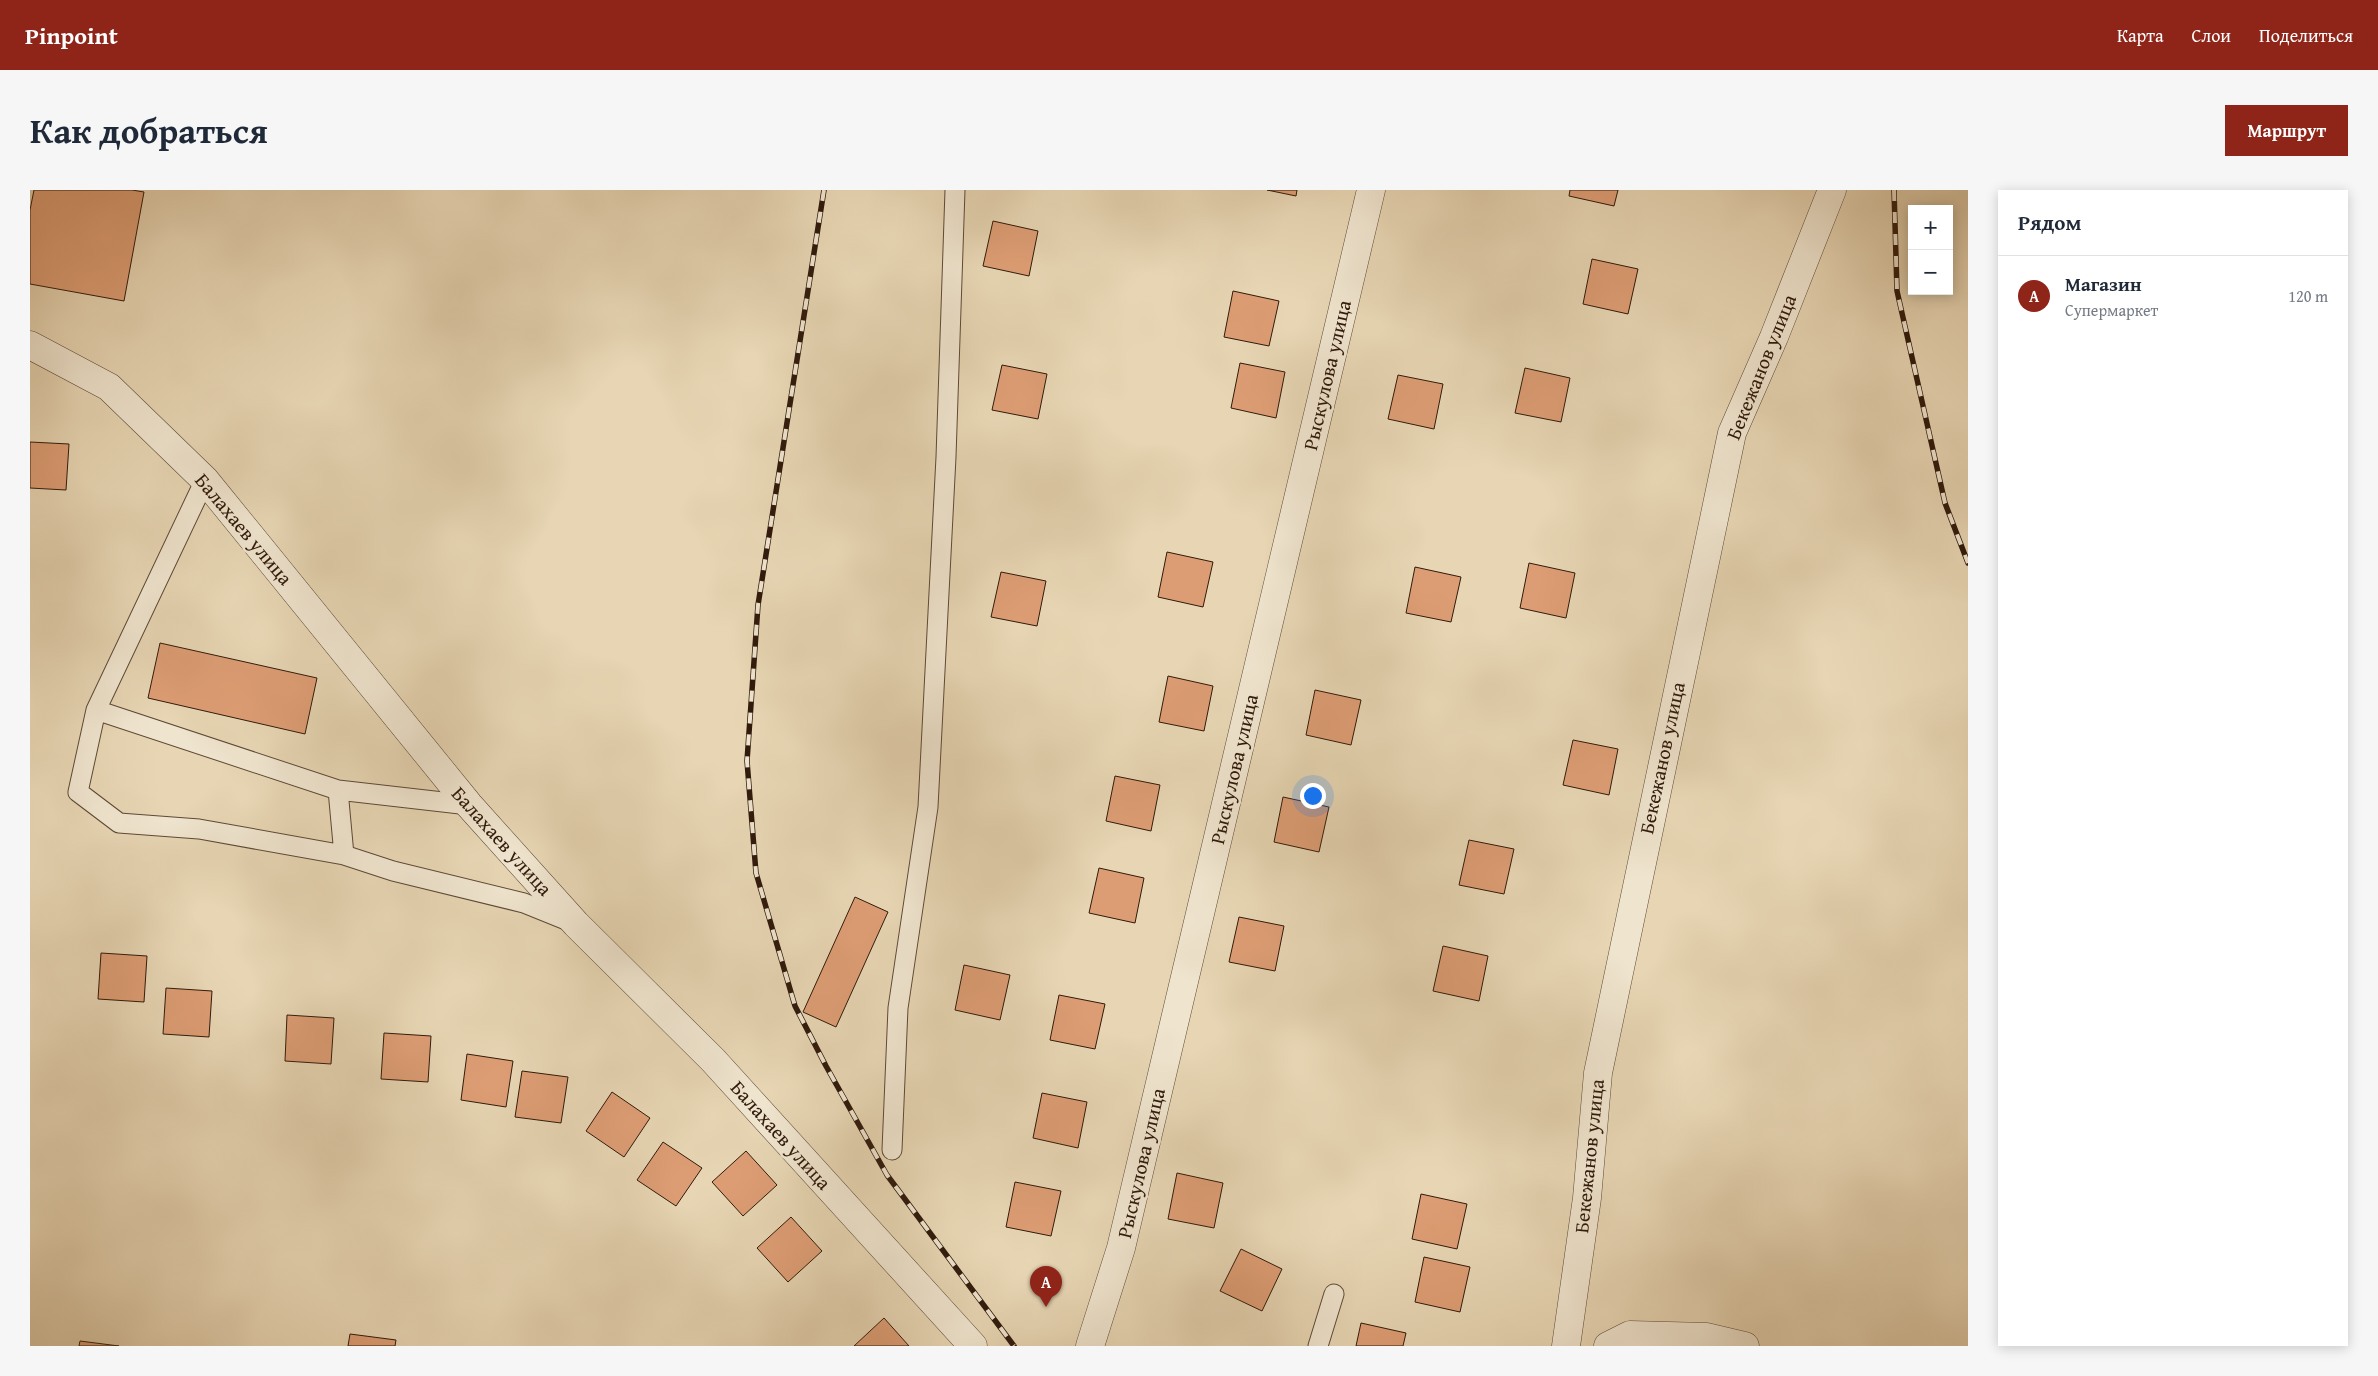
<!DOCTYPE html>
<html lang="ru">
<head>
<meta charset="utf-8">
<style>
	:root { --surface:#fff; --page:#f6f6f7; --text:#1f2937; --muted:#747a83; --line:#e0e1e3; --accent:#8f2418 }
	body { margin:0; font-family:"Gentium Book Plus",serif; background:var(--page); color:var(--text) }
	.controls { position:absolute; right:15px; top:15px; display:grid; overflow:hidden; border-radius:0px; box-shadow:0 2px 12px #0003 }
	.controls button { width:45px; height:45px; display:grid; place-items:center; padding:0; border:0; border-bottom:1px solid var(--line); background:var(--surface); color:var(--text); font:25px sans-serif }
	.you { position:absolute; left:1282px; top:605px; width:18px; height:18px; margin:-12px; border:4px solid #fff; border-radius:50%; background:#1a73e8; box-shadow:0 0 0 8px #1a73e833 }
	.badge { display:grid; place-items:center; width:32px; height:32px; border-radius:50%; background:var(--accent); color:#fff; font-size:16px; font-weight:700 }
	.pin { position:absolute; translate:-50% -41px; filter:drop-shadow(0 1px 2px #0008) }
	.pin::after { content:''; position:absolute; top:26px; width:18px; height:15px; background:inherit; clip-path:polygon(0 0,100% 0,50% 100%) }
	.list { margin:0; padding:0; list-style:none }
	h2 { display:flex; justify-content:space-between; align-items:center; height:65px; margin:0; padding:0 20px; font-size:21px }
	h2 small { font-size:16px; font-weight:400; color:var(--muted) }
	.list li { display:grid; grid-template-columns:32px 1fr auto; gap:15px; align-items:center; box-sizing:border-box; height:80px; padding:0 20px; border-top:1px solid var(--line) }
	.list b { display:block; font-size:19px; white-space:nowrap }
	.list p { margin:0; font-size:16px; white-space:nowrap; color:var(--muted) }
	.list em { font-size:16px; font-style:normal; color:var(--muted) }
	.map { position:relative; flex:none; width:1938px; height:1156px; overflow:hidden; border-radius:0px }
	header { display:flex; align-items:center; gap:30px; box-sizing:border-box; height:70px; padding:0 25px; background:var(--accent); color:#fff }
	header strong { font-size:24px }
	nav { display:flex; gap:28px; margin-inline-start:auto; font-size:18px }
	.intro { display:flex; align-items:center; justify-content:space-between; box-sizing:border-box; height:120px; padding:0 30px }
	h1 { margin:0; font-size:35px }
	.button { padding:12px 22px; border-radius:0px; background:var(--accent); color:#fff; font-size:18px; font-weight:700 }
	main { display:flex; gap:30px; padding:0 30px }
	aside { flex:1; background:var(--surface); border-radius:0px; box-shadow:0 2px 12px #0003 }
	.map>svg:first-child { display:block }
	.building { fill:#dd9d74; stroke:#301a0c }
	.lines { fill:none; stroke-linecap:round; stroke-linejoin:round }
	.service-casing { stroke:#5e4936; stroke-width:21 }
	.minor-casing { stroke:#5e4936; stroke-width:29 }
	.service { stroke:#efe4ce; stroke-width:19 }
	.minor { stroke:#efe4ce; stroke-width:28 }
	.rail-casing { stroke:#301a0c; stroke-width:5.5 }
	.rail { stroke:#efe4ce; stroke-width:4; stroke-dasharray:11; stroke-linecap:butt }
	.labels { text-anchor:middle; stroke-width:5; stroke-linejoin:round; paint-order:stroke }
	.street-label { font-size:20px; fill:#301a0c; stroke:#efe4ce }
</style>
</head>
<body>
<header>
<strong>Pinpoint</strong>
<nav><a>Карта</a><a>Слои</a><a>Поделиться</a></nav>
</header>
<div class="intro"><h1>Как добраться</h1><a class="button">Маршрут</a></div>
<main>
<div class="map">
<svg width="1938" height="1156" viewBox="0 0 1938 1156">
	<rect width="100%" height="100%" fill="#e7d5b3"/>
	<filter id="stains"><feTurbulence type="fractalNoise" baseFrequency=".004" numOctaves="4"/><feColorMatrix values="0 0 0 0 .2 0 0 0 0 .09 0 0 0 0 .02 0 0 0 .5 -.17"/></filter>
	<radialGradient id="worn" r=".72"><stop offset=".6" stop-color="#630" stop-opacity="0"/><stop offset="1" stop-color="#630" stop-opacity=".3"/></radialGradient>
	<!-- building -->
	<path class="building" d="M4,0h98l12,2 -20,109 -94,-17v-74z
		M1237,0h30l-1,6z
		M1540,0h48l-4,16 -45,-10z
		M963,31l45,10 -9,45 -46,-10z
		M1562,69l46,10 -10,45 -45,-10z
		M1203,101l46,10 -10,45 -45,-9z
		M1210,173l45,9 -9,46 -45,-10z
		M972,175l45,9 -9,45 -46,-9z
		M1495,178l45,10 -9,44 -46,-9z
		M1368,185l45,9 -9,45 -46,-10z
		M0,252l39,2 -3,46 -36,-2z
		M1137,362l46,10 -10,45 -45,-10z
		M1499,373l46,10 -9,45 -46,-10z
		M1385,377l46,10 -10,45 -45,-9z
		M971,382l45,9 -9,45 -46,-9z
		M130,453l157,35 -12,56 -157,-36z
		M1138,486l45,10 -9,45 -45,-9z
		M1285,500l46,10 -10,45 -45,-10z
		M1543,550l45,9 -9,46 -46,-10z
		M1085,586l45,9 -9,46 -45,-10z
		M1253,607l46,10 -10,45 -45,-10z
		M1439,650l45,9 -10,45 -45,-9z
		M1069,678l45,10 -9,45 -46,-10z
		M825,707l33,15 -52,115 -33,-15z
		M1209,727l45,9 -9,45 -46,-9z
		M1413,756l45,10 -9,45 -46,-10z
		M71,763l46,3 -3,46 -46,-3z
		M934,775l46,10 -10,45 -45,-10z
		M136,798l46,3 -3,46 -46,-3z
		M1029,805l46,9 -10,45 -45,-9z
		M257,825l47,3 -3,46 -46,-3z
		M354,843l47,3 -3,46 -47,-3z
		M437,864l46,7 -7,46 -45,-7z
		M492,881l46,6 -7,46 -46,-6z
		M582,902l38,26 -26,39 -38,-26z
		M1012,903l45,9 -9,46 -45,-10z
		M633,952l39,26 -26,38 -39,-26z
		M716,961l31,34 -34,31 -31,-34z
		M1147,983l46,10 -9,45 -46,-9z
		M985,992l46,9 -10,45 -45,-9z
		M1391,1004l46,10 -10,45 -45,-10z
		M761,1027l31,34 -34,31 -31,-34z
		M1211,1059l41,20 -20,42 -42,-20z
		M1394,1067l46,10 -10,45 -45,-10z
		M854,1128l25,28h-55z
		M1331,1133l45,10 -3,13h-47z
		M320,1144l46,6 -1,6h-47z
		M50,1151l39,5h-40z"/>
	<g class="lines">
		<defs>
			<path id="service" d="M175,290l-109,230 -18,82 41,31 80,6 145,26 -6,-65 131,15
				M66,520l242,80
				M314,665l49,16 131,32 47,19
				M862,960l6,-142 30,-201 18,-350 9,-267
				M1288,1156l16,-52"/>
			<path id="minor" d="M0,155l79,42 96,93 264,325 107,119 137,136 260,286
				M1060,1156l31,-98 250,-1058
				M1536,1156l21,-148 11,-125 134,-640 42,-96 58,-147
				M1578,1156l22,-11 77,2 38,9"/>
		</defs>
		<!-- service casing -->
		<use href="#service" class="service-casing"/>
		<!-- minor casing -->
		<use href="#minor" class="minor-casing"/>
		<!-- service -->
		<use href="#service" class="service"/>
		<!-- minor -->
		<use href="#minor" class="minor"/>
		<defs>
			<path id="rail" d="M794,0l-66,415 -11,156 9,112 39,133 31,60 61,109 127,171
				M1864,0l3,101 48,212 23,60"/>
		</defs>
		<!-- rail casing -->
		<use href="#rail" class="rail-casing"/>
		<!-- rail -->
		<use href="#rail" class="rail"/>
	</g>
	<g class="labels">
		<!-- street labels -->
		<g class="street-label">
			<text transform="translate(1731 177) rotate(-68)" y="7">Бекежанов улица</text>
			<text transform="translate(1297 185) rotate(-77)" y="7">Рыскулова улица</text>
			<text transform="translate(214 339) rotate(50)" y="7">Балахаев улица</text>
			<text transform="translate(1632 568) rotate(-78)" y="7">Бекежанов улица</text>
			<text transform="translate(1204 579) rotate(-77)" y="7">Рыскулова улица</text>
			<text transform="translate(472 651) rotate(48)" y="7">Балахаев улица</text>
			<text transform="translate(751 945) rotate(48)" y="7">Балахаев улица</text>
			<text transform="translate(1559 966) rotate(-84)" y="7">Бекежанов улица</text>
			<text transform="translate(1111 973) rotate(-77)" y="7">Рыскулова улица</text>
		</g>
	</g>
	<rect width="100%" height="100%" filter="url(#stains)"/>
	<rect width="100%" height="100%" fill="url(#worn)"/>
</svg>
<div class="controls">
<button>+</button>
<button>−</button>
</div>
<div class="you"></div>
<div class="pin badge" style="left:1016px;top:1117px">A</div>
</div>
<aside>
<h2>Рядом<small></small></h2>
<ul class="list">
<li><span class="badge">A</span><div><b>Магазин</b><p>Супермаркет</p></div><em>120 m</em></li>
</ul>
</aside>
</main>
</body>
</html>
